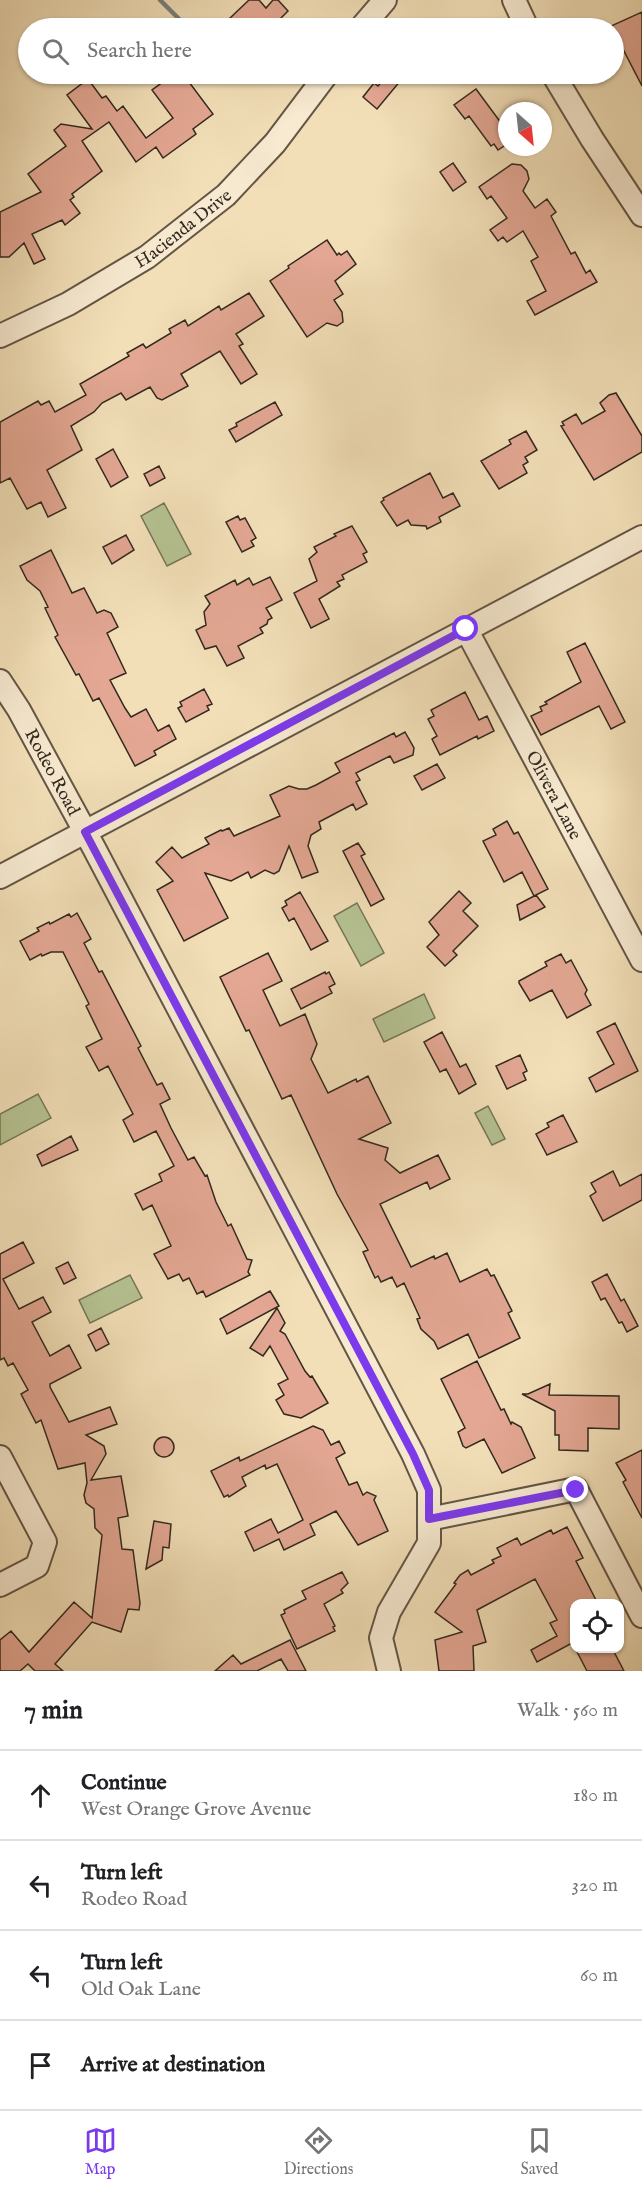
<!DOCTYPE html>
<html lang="en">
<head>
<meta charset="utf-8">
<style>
	:root { --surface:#fff; --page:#f6f6f6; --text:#202124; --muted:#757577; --line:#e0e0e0; --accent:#7c3aed }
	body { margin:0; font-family:"IM FELL English",serif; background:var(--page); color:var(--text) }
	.controls { position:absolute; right:18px; bottom:18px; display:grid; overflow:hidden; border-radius:12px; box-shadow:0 2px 4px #0004 }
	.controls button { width:54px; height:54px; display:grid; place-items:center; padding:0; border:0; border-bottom:2px solid var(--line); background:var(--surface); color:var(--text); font:30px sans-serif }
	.compass { position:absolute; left:498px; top:102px; width:54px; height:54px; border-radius:50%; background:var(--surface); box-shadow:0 2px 4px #0004; rotate:153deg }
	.stop { position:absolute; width:18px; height:18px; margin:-14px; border:4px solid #7c3aed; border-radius:50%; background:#fff }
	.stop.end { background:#7c3aed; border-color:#fff; box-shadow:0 2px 6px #0008 }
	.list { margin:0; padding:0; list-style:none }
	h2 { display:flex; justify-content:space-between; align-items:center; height:78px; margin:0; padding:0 24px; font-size:26px }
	h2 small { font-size:20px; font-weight:400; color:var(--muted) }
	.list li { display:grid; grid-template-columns:39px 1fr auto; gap:18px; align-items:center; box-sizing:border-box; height:90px; padding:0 24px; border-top:2px solid var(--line) }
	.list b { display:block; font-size:22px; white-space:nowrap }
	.list p { margin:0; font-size:20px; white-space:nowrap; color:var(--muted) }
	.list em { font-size:20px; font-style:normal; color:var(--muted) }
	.icon { flex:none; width:33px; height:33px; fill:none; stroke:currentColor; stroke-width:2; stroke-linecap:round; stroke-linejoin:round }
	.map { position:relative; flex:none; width:642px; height:1671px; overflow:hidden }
	.search { position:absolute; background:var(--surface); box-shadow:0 2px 4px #0004; left:18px; right:18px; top:18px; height:66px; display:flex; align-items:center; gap:15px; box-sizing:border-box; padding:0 21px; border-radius:33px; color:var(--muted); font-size:22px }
	.sheet { height:438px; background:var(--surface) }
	nav { display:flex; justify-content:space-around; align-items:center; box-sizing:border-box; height:84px; border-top:2px solid var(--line); background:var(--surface); font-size:16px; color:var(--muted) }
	nav a { display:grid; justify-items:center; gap:3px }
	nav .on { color:var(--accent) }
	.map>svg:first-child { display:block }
	.green { fill:#b6c393; stroke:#747658; stroke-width:1.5 }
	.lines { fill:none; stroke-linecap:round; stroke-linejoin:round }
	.stream { stroke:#767f7d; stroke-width:4.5 }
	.building { fill:#e3a793; stroke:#33291e; stroke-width:1.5 }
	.minor-casing { stroke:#635644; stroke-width:26 }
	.minor { stroke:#f7ead1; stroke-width:22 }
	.route { stroke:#7c3aed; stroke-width:8 }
	.labels { text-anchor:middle; stroke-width:5; stroke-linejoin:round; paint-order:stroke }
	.street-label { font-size:18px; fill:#33291e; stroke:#f7ead1 }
</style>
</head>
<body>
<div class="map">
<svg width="642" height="1671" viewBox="0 0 642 1671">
	<rect width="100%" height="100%" fill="#f2dfb8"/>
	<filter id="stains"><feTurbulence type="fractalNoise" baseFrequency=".00333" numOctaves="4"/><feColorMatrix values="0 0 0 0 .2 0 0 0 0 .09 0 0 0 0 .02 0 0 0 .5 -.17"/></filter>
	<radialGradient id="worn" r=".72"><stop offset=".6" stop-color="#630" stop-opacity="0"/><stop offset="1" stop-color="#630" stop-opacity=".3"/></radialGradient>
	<!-- green -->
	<path class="green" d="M164,503l27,51 -24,12 -26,-50z
		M357,903l27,50 -23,13 -27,-50z
		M424,994l11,24 -51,24 -11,-23z
		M38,1094l13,24 -51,27v-31z
		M488,1106l17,33 -13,6 -17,-32z
		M130,1275l12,23 -52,25 -11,-23z"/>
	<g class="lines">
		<!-- stream -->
		<path class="stream" d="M160,0l28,28"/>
	</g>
	<!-- building -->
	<path class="building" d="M249,0h10l7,8 7,-8h5l10,11 -17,17h-34l-9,-8z
		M642,12v74l-31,-60z
		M174,74h9l30,40 -20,15 3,5 -33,24 -7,-11 -20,15 -27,-40 -27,19 20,30 -30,23 2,3 -4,3 10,13 -15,12 -3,-5 -30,14 13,25 -11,5 -10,-21 -15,14h-9v-45l41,-20 -13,-18 38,-28 -12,-16 7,-6 31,5 -25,-34 21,-16 14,19 4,-2 11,15 6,-5 23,32 27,-20 -21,-28z
		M388,74h18l-29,35 -14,-12 11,-14 4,3z
		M476,89l31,42v13l-9,6 -4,-6 -3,2 -22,-30 -4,3 -11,-14z
		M453,163l13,19 -13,9 -13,-19z
		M512,164l9,1 6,6 2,8 -6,12 12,17 12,-9 9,13 -5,4 20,38 4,-2 11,21 4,-3 7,12 -62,33 -8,-14 19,-10 -15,-30 7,-4 -15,-26 -16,11 -4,-5 -5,4 -8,-11 17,-12 -16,-22 -4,3 -8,-12z
		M327,240l10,15 2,-2 2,2 6,-4 9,13 -21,17 8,13 -9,6 8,12 1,10 -6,4 -10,-3 -20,14 -37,-56 19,-13 -1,-2z
		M249,293l15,23 -28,18 7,10 -4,2 18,28 -16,10 -21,-33 -39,23 7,12 -26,14 -5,-2 -7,-11 -24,13 -5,-7 -19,10 -8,9 -23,14 11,24 -35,20 19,38 -18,9 -7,-15 -14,7 -17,-31 -10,5v-61l38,-21 3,4 8,-4 6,11 31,-17 -6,-11 49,-28 -2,-3 16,-9 3,4 25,-15 -2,-4 16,-9 3,6 31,-20 2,4z
		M616,393l26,43v16l-48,28 -33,-54 3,-1 -2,-3 14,-8 6,10 23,-13 -5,-8 9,-8z
		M275,402l7,13 -46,27 -7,-12 8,-4 -1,-3z
		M526,431l11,19 -12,7 3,5 -5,3 4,8 -28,16 -18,-28 30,-17 -2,-4z
		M113,449l15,28 -17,10 -15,-28z
		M159,466l6,12 -15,8 -6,-12z
		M430,473l13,25 10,-5 7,13 -21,11 2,5 -14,7 -1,-3 -15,-1 -3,-5 -11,6 -16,-24 3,-2 -1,-2z
		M238,516l2,4 5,-2 11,20 -5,3 3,5 -12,6 -16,-30z
		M352,526l15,26 -4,2 4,8 -25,13 2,4 -7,3 3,4 -21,13 10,20 -18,9 -17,-35 23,-12 -8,-22 8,-7 -3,-5 22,-11 -2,-2z
		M126,535l8,15 -22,14 -9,-17z
		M51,550l21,43 12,-5 13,25 7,-3 7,3 7,14 -11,6 19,40 -16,7 15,28 6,9 15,-8 12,22 11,-6 7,14 -22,12 2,4 -21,11 -36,-68 -6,3 -14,-27 -3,1 -21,-38 3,-2 -13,-27 3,-1 -8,-16 -13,-11 -7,-14z
		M270,577l12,23 -16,8 6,10 -4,2 -1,4 -7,4 3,5 -25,13 6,12 -17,8 -11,-20 -11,3 -9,-19 10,-5 -2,-13 6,-8 -5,-8 30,-16 2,5 12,-7 4,7z
		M585,643l40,79 -14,7 -12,-23 -58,29 -10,-19 11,-5 -2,-4 7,-3 -2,-2 36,-20 -14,-30z
		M204,689l8,15 -5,2 2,4 -23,12 -8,-14 4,-2 -2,-4z
		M465,692l14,28 8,-4 7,15 -16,8 -1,-3 -37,19 -8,-16 5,-3 -9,-17 6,-3 -3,-6z
		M405,732l9,16 -1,7 -19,8 -4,-7 -34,17 4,7 -4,2 11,22 -11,6 -3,-6 -34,18 2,7 -10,6 -3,11 10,26 -16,6 -13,-32 -10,25 -5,3 -9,-4 -14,8 -3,-6 -17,9 -26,-8 23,45 -44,23 -27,-51 16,-9 -17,-19 16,-15 10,11 27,-14 -4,-6 16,-8 1,1 7,-3 5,8 46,-20 -10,-21 19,-9 10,3h8l9,-4 24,-13 -5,-9 59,-30 2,4z
		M437,764l8,14 -23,12 -8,-14z
		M507,821l7,13 4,-2 30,57 -14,7 -12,-24 -18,10 -21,-41 13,-6 -3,-6z
		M358,843l7,11 -4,2 23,43 -13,7 -28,-55z
		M459,891l12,12 -8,8 15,15 -25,25 4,4 -12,11 -18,-19 12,-12 -10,-13z
		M300,892l28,49 -17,9 -17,-32 -5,3 -7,-13 5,-3 -2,-4z
		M536,895l9,12 -25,13 -3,-15z
		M77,913l14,26 -7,4 15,29 3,-1 39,75 -3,2 19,37 5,-2 8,16 -10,5 11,24 17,32 6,-3 11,19 2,-1 9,27 12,24 3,-2 16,35 5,1 -4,12 2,3 -44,22 -3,-6 -6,3 -8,-16 -6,3 -4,-7 -11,5 -14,-25 17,-8 -19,-41 -9,5 -8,-16 27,-13 -3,-7 15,-8 -18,-35 -22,11 -11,-22 10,-6 -25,-48 -9,5 -13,-24 16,-8 -16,-33 3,-2 -26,-52h-12l-9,4 -1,-2 -11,6 -10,-19 19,-10 -2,-3 12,-6 1,2 19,-10 2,3z
		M268,953l14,28 -19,9 17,36 25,-12 12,30 -6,15 17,34 28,-14 1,3 11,-6 7,15 16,32 -32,16 29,9 -3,12 15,13 38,-18 12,24 -20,10 -3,-7 -47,22 31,63 23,-11 1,3 12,-6 13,29 27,-13 4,7 3,-1 18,36 -4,2 12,25 -41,20 -11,-24 -30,15 -4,-8 -13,-12 -4,-10 3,-1 -16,-35 -7,4 -5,-10 -11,5 -3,-6 -3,2 -12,-26 5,-2 -31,-56 -46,-99 -9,4 -33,-69 -3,1 -26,-54z
		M561,954l5,9 5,-3 16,30 -2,4 6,11 -24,13 -15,-28 -22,11 -11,-18v-2l28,-15 -2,-4z
		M325,972l1,2 3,-2 6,12 -6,3 3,6 -31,16 -10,-20z
		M615,1023l23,48 -42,21 -7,-14 25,-14 -17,-32z
		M442,1032l18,35 6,-3 10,20 -17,10 -13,-25 -6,3 -16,-30z
		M520,1055l7,16 -4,2 3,7 -19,9 -11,-23z
		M563,1115l14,27 -30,13 -11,-21 13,-7 -2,-4z
		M71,1136l7,14 -36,16 -5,-11z
		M613,1171l7,15 22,-12v26l-39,21 -13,-25 6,-4 -5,-9z
		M23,1242l11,21 -31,16 16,30 24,-12 8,15 -19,10 18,34 19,-11 12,23 -31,16v3l19,35 41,-15 7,17 -31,11 18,11 2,8 -15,26 30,-4 7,40 -10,2 4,31 11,1 7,53 -1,7 -11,-1 -7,23 -29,-10 -37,42 8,7h-28l-7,-7 -8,7h-20v-31l11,-9 18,21 45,-50 18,16 10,-83 -7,-7 -1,-19 -8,-6 -2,-8 3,-12 -2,-20 -27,6 -17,-49 -5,3 -15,-29 7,-4 -15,-27 -5,3 -4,-8 -4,2v-106z
		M68,1262l8,16 -12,6 -8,-16z
		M607,1274l14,27 3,-2 14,27 -11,6 -5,-10 -3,1 -14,-25 -4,2 -9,-18z
		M270,1291l9,15 -52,28 -7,-15z
		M277,1308l8,15 -5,8 5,3 20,37 5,6 2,-1 16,27 -27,15 -17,-4 -8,-14 8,-5 -6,-11 10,-5 -18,-33 -7,10 -13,-8z
		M101,1328l8,16 -13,7 -8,-16z
		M477,1361l24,49 3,-1 7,15 1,-2 9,5 14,31 -33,15 -18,-34 -18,9 -3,-2 -5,-14 7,-4 -24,-49z
		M550,1384l-1,11 70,1v33l-31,-1v23l-29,-1v-15h-4v-24l-33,-17h6z
		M313,1426l10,4 8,15 8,-4 6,12 -9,5 13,27 8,-3 6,13 4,-3 9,4 -2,4 14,31 -30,14 -22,-34 -26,13 5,11 -31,15 -5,-11 -25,12 -9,-19 26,-13 7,14 25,-13 -26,-56 -11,5 -1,-4 -23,12 4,9 -17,11 -1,-2 -4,2 -13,-26 28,-14 1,4z
		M154 1447a10 10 0 1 1 20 0a10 10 0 1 1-20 0Z
		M642,1450v68l-19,-36 3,-2 -10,-17z
		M154,1521l17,3 -2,24 -6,-1 -1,13 -16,9z
		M567,1527l16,31 -7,3 22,43h-24v38l-37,20 -6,-12 26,-14 -7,-13 7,-3 -22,-41 -58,31 9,32 -13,4 1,25h-35l-4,-31 27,-8 -27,-20 21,-28 -2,-1 6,-8 8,-5 3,5 23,-12 -2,-3 9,-4 -4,-8 20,-10 4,7 30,-15 2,4z
		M342,1572l6,11 -7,7 2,3 -19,11 11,22 -2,1 2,4 -38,18 -16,-34 4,-2 -1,-3 22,-11 -4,-8z
		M290,1640l16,31h-18l-7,-12 -24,12h-42l18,-16 8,9z
		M575,1648h37l12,23h-37z"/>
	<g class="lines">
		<defs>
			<g id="minor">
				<path d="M514,0l13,28"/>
				<path d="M361,28l24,-28"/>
				<path d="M553,74l39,65 50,76"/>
				<path id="s1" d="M0,336l68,-32 79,-47 79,-62 49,-52 52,-69"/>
				<path id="s2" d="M466,629l176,331"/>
				<path id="s3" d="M0,681l19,29 75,138 319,606 16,36v53l-40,69 -8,26 8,33"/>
				<path d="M0,877l642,-340"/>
				<path d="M0,1457l45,85 -8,24 -37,19"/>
				<path d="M429,1519l147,-30 66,127"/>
			</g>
		</defs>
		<!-- minor casing -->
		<use href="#minor" class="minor-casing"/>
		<!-- minor -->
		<use href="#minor" class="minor"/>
	</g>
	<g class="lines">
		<!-- route -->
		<path class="route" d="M466,629l-381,203 328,622 16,36v29l147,-29"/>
	</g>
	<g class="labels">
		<!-- street labels -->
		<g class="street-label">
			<text dy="6" stroke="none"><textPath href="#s1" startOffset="213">Hacienda Drive</textPath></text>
			<text dy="6" stroke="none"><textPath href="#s3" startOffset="105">Rodeo Road</textPath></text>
			<text dy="6" stroke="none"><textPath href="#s2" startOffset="188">Olivera Lane</textPath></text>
		</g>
	</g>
	<rect width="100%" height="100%" filter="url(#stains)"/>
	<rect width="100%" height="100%" fill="url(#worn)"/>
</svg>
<div class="controls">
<button><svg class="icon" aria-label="locate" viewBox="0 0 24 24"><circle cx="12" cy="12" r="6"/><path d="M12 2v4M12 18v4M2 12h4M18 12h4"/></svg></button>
</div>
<svg class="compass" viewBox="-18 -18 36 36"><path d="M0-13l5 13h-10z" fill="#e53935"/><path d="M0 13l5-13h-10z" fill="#757577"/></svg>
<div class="stop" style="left:466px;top:629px"></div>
<div class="stop end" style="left:576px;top:1490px"></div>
<div class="search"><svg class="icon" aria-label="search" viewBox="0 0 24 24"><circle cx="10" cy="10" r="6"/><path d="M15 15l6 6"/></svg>Search here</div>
</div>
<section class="sheet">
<h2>7 min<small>Walk · 560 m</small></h2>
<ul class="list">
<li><svg class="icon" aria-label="ahead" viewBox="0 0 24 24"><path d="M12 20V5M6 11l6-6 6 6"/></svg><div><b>Continue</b><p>West Orange Grove Avenue</p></div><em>180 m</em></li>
<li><svg class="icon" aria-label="left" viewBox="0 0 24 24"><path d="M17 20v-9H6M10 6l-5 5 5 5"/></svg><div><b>Turn left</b><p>Rodeo Road</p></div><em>320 m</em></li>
<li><svg class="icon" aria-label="left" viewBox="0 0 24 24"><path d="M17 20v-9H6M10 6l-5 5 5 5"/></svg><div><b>Turn left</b><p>Old Oak Lane</p></div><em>60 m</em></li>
<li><svg class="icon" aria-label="arrive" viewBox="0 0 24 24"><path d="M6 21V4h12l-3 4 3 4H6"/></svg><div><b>Arrive at destination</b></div></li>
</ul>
</section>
<nav>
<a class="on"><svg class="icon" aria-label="map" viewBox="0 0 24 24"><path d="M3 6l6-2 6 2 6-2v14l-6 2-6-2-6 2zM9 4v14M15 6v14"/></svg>Map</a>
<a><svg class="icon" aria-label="directions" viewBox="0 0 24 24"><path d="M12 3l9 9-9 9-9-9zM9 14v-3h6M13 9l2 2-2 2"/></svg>Directions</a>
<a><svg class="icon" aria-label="saved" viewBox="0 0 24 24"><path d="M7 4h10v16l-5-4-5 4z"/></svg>Saved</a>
</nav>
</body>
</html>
